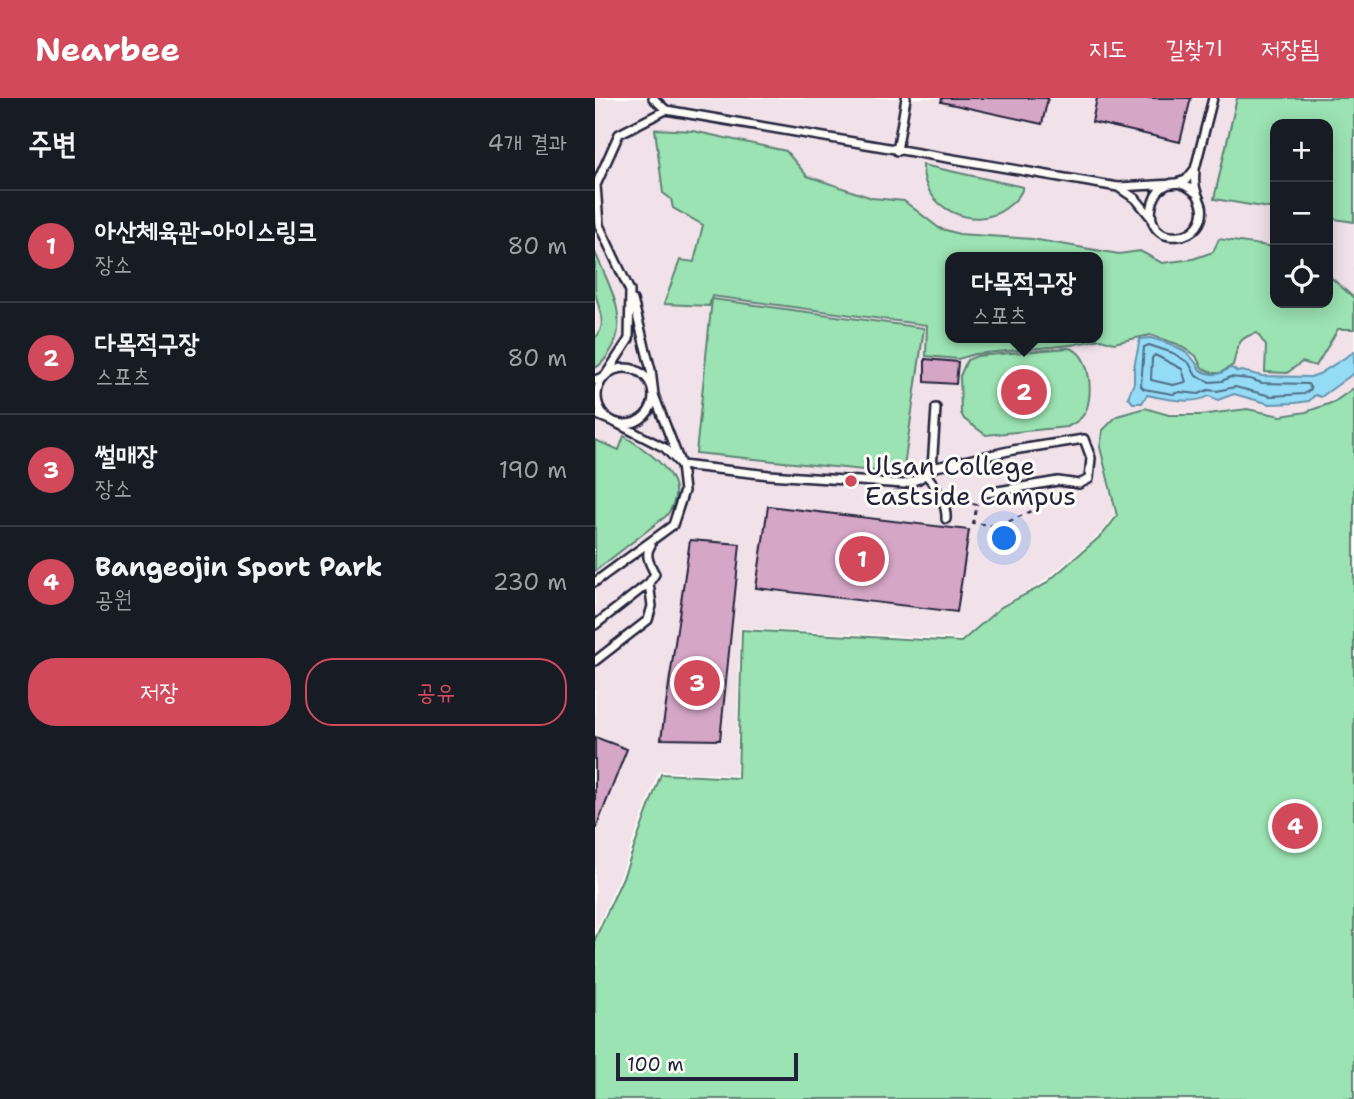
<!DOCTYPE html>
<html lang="ko">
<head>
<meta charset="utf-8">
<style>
	:root { --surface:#171b24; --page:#20242c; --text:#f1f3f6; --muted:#9ea1a6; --line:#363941; --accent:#d1495b }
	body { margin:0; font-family:"Shantell Sans","Poor Story",sans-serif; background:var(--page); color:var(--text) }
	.controls { position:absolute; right:21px; top:21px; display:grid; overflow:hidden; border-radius:14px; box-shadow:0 4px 18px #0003 }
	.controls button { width:63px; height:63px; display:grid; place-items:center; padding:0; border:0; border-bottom:2px solid var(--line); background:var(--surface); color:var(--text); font:35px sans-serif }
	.scale { position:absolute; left:21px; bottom:18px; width:182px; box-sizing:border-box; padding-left:7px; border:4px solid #22223b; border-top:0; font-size:19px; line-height:24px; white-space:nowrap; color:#22223b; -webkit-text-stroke:5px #fdfcf7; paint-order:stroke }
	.you { position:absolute; left:410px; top:441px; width:24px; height:24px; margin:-18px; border:5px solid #fff; border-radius:50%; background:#1a73e8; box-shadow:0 0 0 10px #1a73e833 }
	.badge { display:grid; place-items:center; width:46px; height:46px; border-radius:50%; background:var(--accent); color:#fff; font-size:23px; font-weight:700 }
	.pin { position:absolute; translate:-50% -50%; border:4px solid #fff; box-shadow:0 2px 7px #0006 }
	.popup { position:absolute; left:350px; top:154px; width:158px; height:91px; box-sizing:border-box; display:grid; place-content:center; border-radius:14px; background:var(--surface); filter:drop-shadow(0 2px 5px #0005); font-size:23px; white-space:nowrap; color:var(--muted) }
	.popup b { font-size:26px; color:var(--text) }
	.popup::after { content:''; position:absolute; left:50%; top:100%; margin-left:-14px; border:14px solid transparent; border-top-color:var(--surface) }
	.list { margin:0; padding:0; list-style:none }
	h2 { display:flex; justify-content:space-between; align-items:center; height:91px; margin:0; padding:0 28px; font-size:30px }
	h2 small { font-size:23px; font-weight:400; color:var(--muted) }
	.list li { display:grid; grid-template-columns:46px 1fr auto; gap:21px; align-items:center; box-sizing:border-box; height:112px; padding:0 28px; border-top:2px solid var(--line) }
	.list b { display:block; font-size:26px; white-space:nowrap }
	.list p { margin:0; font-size:23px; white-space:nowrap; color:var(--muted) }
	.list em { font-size:23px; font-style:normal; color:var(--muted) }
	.actions { display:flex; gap:14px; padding:21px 28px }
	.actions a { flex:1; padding:16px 0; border:2px solid var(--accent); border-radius:28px; text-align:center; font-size:24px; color:var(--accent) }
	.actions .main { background:var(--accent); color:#fff }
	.icon { flex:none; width:38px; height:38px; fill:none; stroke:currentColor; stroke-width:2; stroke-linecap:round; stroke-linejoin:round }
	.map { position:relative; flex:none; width:759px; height:1001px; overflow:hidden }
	header { display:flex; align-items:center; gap:42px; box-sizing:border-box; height:98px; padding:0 35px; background:var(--accent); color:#fff }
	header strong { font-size:33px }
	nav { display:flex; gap:38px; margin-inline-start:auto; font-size:24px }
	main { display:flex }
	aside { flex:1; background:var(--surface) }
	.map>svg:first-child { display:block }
	.built { fill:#f1e2e9; fill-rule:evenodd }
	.green { fill:#9be3b2; stroke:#5e8276; stroke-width:2; fill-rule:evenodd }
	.water { fill:#94dcf6; stroke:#6692ab; stroke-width:2 }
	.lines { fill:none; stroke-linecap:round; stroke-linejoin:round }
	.shore { stroke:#506c86; stroke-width:2 }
	.building { fill:#d6a6c7; stroke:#22223b; stroke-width:2 }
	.lane-casing { stroke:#22223b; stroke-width:12 }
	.path { stroke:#22223b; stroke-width:2; stroke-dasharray:5 5; stroke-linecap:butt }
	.lane { stroke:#fdfcf7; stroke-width:7 }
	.poi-dot { fill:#d1495b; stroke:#fdfcf7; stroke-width:2.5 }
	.labels { text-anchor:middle; stroke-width:6; stroke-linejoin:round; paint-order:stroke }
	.poi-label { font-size:26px; fill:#22223b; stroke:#fdfcf7; text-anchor:start }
</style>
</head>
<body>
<header>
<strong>Nearbee</strong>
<nav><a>지도</a><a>길찾기</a><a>저장됨</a></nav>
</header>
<main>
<aside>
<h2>주변<small>4개 결과</small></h2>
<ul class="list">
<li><span class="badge">1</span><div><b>아산체육관-아이스링크</b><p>장소</p></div><em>80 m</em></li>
<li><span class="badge">2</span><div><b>다목적구장</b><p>스포츠</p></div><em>80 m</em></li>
<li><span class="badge">3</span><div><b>썰매장</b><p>장소</p></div><em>190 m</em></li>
<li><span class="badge">4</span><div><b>Bangeojin Sport Park</b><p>공원</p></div><em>230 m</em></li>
</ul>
<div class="actions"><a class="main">저장</a><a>공유</a></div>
</aside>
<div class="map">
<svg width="759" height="1001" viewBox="0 0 759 1001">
	<rect width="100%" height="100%" fill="#fdfcf7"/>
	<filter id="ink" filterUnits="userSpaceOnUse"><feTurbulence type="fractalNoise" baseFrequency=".0143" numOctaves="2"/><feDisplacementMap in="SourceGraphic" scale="14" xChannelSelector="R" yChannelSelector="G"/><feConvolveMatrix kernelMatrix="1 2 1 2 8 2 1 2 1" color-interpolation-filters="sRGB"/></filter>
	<g filter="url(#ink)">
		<!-- built -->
		<path class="built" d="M0,0h759v290l-20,14 -28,9 -26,4 -34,-7 -46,6 -31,-1 -24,-6 -29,8 -15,15 -2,17 16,68 -13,17 -60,51 -42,23 -38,33 -222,-11 -4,147 -77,-4 -37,101 -27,60zM680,26h53v179h-53zM356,159h146v81h-146z"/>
		<!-- green -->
		<path class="green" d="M642,0h117v124l-26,-4v-94h-53v85l-61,-10z
			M60,31l38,2 93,20 21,25 65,22 32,3 35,27 20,6 73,5 87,15 21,-3 22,12 31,-4 20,-7 6,-13 56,8v56h53v-28l26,23v31h-16l-22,37 -14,-4 -15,11 -22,-1 1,-26 -9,-13c-21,5 -19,14 -24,32l-13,8h-7l-11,-5 -6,-12 -19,-12 -27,-9 -36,8 -13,-4 -30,6 -96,9 -17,5 -32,-3 1,-31 -215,-29 -3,10 -45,-2 16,-44 14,2 9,-37 -30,-17 -2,-9 -8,-6zM356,159h146v81h-146z
			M328,67l100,22c-2,9 -10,16 -17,21 -33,25 -85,-1 -83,-43z
			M0,154c13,32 36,67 15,100 -4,6 -8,13 -15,16v-30c14,-13 2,-32 0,-47 0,-13 0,-26 0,-39z
			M117,201l212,29 -21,146 -207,-21z
			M473,250c24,3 26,52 16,66 -4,7 -11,10 -17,13l-81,8 -22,-16 -3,-6 -1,-37 7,-16 10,-4z
			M759,290v711h-759v-160l29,-64 37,-101 77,4 4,-148 219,12 40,-35 43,-22 59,-51 14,-18 -17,-69 3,-17 14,-14 28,-8 24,7h31l47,-6 34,7 25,-4 28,-10z
			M29,338c26,17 71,45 42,80l-71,55v-131l24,10z"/>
		<!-- water -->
		<path class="water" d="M555,240c21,5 41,12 50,32 13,6 18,6 30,-2l4,1 3,3 5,-1 20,5 48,1 9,-3 35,-22v21l-33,24 -6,-2 -6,6 -14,2 -25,1 -36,-10 -16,6 -9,-4c-15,9 -45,3 -62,-1l-5,8h-9l-5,-6 6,-14v-16l6,-28z"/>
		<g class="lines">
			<!-- shore -->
			<path class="shore" d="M554,247l24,8 16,10 7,13 14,6 12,-1 8,-4 20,2 12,4 46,1 3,5 -7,5 -33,2 -36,-9 -18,4 -9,-1 -9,4 -19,-2 -7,2 -29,-5 -3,-3 3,-39z
				M560,257l27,14 4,13 -13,3 -22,-5 1,-22z"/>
		</g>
		<!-- building -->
		<path class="building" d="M347,0h106l-6,26 -101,-22z
			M502,0h94l-11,44 -88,-20z
			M330,261l33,3 -2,22 -31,-2z
			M173,408l201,24 -12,82 -201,-24z
			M95,442l50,4 -20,196 -59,-1z
			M0,639l32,12 -31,79h-1z"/>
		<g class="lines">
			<defs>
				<path id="lane" d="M58,0l13,12
					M302,53l9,-53
					M600,71c0,5 -1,11 0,16 1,8 5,14 7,21 3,15 -8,29 -23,30 -50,6 -25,-83 18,-42
					M523,89l18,12 14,17
					M38,202l18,70 3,25 27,70 88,10 135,9 15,-5 13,-11 4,-60
					M2 298a28 28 0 1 1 56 0a28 28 0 1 1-56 0Z
					M0,282l10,-4 24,-37 1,-48 -31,-66 -3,-40 23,-51 47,-24 452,77 55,-3 13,-4 9,-11 18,-71
					M0,316l19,8 51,26 16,17 3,26 -11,34 -78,57
					M337,370l81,-18 71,-11 7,19 -2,21 -10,5 -21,-3 -72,12
					M331,377c10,10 21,30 20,44
					M0,527l54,-42 6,-9c-5,-10 -11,-19 -4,-29
					M0,563l53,-41 4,-14 -3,-23"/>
			</defs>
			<!-- lane casing -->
			<use href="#lane" class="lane-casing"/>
			<!-- path -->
			<path class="path" d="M358,401l24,6 -4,18 26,3 69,-32"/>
			<!-- lane -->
			<use href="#lane" class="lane"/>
		</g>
	</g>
	<!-- markers -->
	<circle class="poi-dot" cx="256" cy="383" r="7"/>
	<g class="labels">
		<!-- poi labels -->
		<g class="poi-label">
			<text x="270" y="377">Ulsan College<tspan x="270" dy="30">Eastside Campus</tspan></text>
		</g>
	</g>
</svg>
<div class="controls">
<button>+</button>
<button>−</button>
<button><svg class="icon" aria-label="locate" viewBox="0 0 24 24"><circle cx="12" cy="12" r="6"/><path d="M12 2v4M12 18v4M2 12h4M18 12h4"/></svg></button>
</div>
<div class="scale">100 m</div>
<div class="you"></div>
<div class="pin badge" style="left:267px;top:461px">1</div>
<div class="pin badge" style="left:429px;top:294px">2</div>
<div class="popup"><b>다목적구장</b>스포츠</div>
<div class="pin badge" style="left:102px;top:585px">3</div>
<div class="pin badge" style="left:700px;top:728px">4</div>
</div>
</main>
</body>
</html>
